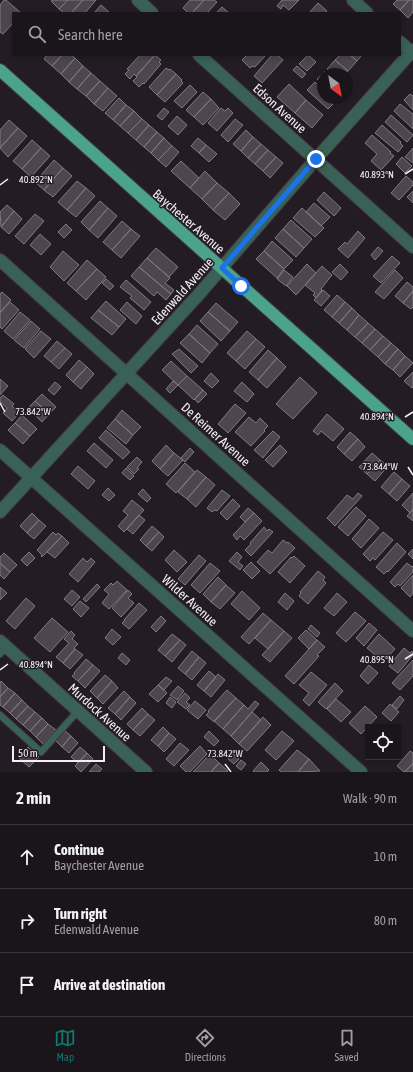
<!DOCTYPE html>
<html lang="en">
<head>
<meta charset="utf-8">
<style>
	:root { --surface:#1a151b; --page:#231e24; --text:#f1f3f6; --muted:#9f9fa3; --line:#38343a; --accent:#0f766e }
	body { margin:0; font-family:"Asap Condensed",sans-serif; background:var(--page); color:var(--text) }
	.controls { position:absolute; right:12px; bottom:12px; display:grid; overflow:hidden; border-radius:0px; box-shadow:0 2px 6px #0003 }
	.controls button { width:36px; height:36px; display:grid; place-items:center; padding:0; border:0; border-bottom:1px solid var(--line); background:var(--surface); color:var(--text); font:20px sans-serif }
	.compass { position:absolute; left:317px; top:68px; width:36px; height:36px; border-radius:50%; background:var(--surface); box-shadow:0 2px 6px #0003; rotate:148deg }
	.scale { position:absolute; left:12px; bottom:10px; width:93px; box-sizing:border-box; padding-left:4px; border:2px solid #f3eff4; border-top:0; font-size:11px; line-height:14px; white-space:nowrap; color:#f3eff4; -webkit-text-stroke:3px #231c24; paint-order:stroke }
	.stop { position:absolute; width:12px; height:12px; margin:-9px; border:3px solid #1a73e8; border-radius:50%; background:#fff }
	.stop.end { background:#1a73e8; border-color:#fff; box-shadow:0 1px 4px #0008 }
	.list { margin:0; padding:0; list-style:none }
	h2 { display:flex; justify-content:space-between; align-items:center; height:52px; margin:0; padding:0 16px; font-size:17px }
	h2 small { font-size:13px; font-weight:400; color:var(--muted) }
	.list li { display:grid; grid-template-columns:26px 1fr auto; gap:12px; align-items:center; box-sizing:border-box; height:64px; padding:0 16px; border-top:1px solid var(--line) }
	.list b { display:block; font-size:15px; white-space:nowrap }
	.list p { margin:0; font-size:13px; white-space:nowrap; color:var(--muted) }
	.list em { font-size:13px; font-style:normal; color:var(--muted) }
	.icon { flex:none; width:22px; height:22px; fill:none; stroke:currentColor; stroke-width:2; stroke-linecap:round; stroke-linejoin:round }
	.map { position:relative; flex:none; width:413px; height:772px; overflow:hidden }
	.search { position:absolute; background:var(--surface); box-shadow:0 2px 6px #0003; left:12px; right:12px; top:12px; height:44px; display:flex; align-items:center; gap:10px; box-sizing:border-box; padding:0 14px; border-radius:0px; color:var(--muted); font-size:15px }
	.sheet { height:244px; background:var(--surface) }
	nav { display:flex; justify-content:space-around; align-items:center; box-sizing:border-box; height:56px; border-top:1px solid var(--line); background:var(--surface); font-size:11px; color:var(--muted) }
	nav a { display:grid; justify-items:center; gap:2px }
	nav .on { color:var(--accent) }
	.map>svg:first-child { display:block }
	.building { fill:#4e464f; stroke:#817983 }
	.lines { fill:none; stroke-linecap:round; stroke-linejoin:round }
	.lane-casing { stroke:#403a41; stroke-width:8 }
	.street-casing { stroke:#403a41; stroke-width:14 }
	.primary-casing { stroke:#403a41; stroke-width:14 }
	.lane { stroke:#3a6155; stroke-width:6 }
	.street { stroke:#3a6155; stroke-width:12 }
	.primary { stroke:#4ca38b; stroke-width:12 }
	.route { stroke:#1a73e8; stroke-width:5 }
	.ticks { fill:none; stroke:#f3eff4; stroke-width:1.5 }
	.labels { text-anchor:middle; stroke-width:3; stroke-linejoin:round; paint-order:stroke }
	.street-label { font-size:13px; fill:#f3eff4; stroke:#231c24 }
	.ticks-label { font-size:10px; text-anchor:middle; fill:#f3eff4; stroke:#231c24; stroke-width:3; stroke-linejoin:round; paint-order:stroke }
</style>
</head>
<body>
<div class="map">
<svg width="413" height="772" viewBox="0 0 413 772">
	<rect width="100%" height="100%" fill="#231c24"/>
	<!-- building -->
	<path class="building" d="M4,0h2l15,13h-8v10l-10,11 -3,-2v-27z
		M53,0h15l-9,9 -8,-8z
		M68,0h15l-12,13h-7l-5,-4z
		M83,0h13l-11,13h-14z
		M190,0h14l-12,13h-4l-5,-5z
		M204,0h10l3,2 -10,11h-15z
		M282,0h17l-10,10 -6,-5 -2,4 -4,-3z
		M397,0h12l-9,10 -7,-6z
		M409,0h4v12l-5,6 -8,-8z
		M318,3l9,8 -2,2h-16z
		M101,5l9,8h-16z
		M222,7l7,6h-13z
		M47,55h15l-10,11 -8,-7z
		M62,55h9l4,3 -14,16 -9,-8z
		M140,55h15l-19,21 -2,-2 -4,5 -5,-5 4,-4 -2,-1z
		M155,55l6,5 -2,2 2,2 -17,20 -1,-1 -4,4 -6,-6 4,-4 -1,-1z
		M247,55h19l-11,12 -2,-1 -3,2 -8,-8z
		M272,55h5l6,5 -21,23 -8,-7z
		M308,55l8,7 -9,9 -8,-7z
		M340,55h10l7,6 -9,10 -13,-11z
		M350,55h12l-5,6z
		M75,58l8,8 -14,16 -8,-8z
		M335,60l13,11 -3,3h-13l-5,-5z
		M83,66l8,7 -14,16 -8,-7z
		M297,66l9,8 -4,4 -9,-8z
		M166,68l3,2 1,-1 6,5 -19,21 -8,-8z
		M325,71l3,3h-5v10l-6,-5z
		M91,73l9,8 -14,15 -9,-7z
		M176,74l6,6 -1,1 2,2 -18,19 -8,-7z
		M100,81l8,7 -14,16 -8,-8z
		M315,82l8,8v8h9l4,3 -8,8 -21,-19z
		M289,84l17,16 -11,13 -18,-16z
		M190,85l7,7 -15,16 -8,-7z
		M108,88l9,8 -14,15 -9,-7z
		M203,92l8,7 -17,18 -8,-7z
		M410,94l3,2v14l-9,-10z
		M119,98l7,7 -13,15 -8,-7z
		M211,99l8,9 -16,17 -9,-8z
		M306,100l17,15 -11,13 -17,-15z
		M400,104l13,10v15l-19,-18z
		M126,105l8,6 -14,15 -7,-6z
		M164,108l5,4 -7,8 -5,-4z
		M221,108l4,3 3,-3 5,5 -16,18 -9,-8z
		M134,111l8,8 -14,14 -8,-7z
		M391,115l22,20 -6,7 -22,-20z
		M177,116l10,9 -9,10 -10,-9z
		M142,119l7,6 -13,15 -8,-7z
		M235,119l8,6 -15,17 -7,-7z
		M9,120l9,8 -18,20v-18z
		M149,125l8,7 -13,15 -8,-7z
		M382,125l19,17 -1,1 3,3 -5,6 -23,-19z
		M18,128l9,8 -19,21 -8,-9z
		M246,130l7,7 -12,14 -8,-7z
		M157,132l7,6 -13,15 -7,-6z
		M372,135l19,17 -1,1 4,3 -13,14 -10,-9 6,-7 -12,-11z
		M253,137l8,7 -13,14 -7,-7z
		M164,138l8,8 -14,14 -7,-7z
		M198,138l8,7 -7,8 -8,-7z
		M32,140l9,8 -19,21 -9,-8z
		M261,144l7,6 -13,14 -7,-6z
		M206,145l11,9 -8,8 -10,-9z
		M172,146l7,6 -13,15 -8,-7z
		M41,148l9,8 -19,21 -9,-8z
		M413,148v15l-8,-6z
		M268,150l8,7 -13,14 -8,-7z
		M276,157l7,6 -13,15 -7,-7z
		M402,157l10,9 -7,7 -9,-9z
		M54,160l9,8 -19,22 -9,-8z
		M181,161l18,17 -9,10 -19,-17z
		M63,168l9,8 -19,21 -9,-7z
		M205,171l12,12 -15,16 -12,-11z
		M406,176l7,6v3l-14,15 -8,-7z
		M77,181l9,7 -19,22 -9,-8z
		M217,183l12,10 -16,17 -11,-11z
		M86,188l9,8 -19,21 -9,-7z
		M413,191v12l-6,-6z
		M324,192l17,16 -7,8 -17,-16z
		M229,193l11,11 -15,16 -12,-10z
		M100,201l8,7 -19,22 -8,-8z
		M314,203l16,14 -9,9 -15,-14z
		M7,205l7,6 -13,16 -1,-15z
		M108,208l9,8 -19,22 -9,-8z
		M302,208l22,20 -9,9 -22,-19z
		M14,211l8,8 -13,15 -8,-7z
		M35,214l9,7 -20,23 -9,-8z
		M291,220l21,19 -8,9 -21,-19z
		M122,221l9,8 -19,21 -9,-8z
		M66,224l6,6 -8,8 -6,-6z
		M131,229l9,7 -19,22 -9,-8z
		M283,229l21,19 -8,9 -21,-19z
		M358,231l7,7 -17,20 -10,-9 7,-7 2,2z
		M40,234l11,10 -10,11 -11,-10z
		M272,241l21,19 -9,9 -20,-18z
		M378,247l5,4 -8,9 -4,-5z
		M156,248l22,19 -9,10 -22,-19z
		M63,251l16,14 -15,16 -14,-14z
		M264,251l20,18 -7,9 -21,-19z
		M392,256l8,7 -19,20 -8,-7z
		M147,258l23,20 -5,5 9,7 -3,4 -32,-27z
		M87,260l10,9 -21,22 -9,-8z
		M307,264l9,9 -20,22 -9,-9z
		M340,264l8,8 -7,8 -9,-8z
		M322,266l10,9 -11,14 1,1 -6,8 -3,-3 2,-2 -10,-8z
		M139,267l32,27 -5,6 -9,-8 -3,4 -23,-20z
		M97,269l9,8 -20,23 -10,-9z
		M284,270l9,7 -7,9 -9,-7z
		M395,270l8,8 -19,21 -9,-7z
		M106,279l8,7 -4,4 -8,-7z
		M126,280l25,22 -7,8 -14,-12 2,-2 -12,-9z
		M407,282l6,5v4l-10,12 -8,-7z
		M323,290l7,6 -9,10 -7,-6z
		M413,291v16l-2,2 -8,-6z
		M2,292l9,8 -11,12v-18z
		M337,295l8,7 -13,15 -8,-7z
		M106,301l20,18 -7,8 -21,-17z
		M10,302l9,8 -17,19 -2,-2v-14z
		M127,302l15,14 -6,8 -16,-14z
		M345,302l7,6 -13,15 -7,-6z
		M216,303l22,19 -8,9 -22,-19z
		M352,308l7,7 -12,15 -8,-7z
		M98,310l21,17 -7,8 -21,-17z
		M20,312l10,8 -17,19 -9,-8z
		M208,312l22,19 -9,10 -21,-20z
		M359,315l9,8 -13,14 -8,-7z
		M31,321l9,8 -16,19 -10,-8z
		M368,323l7,6 -13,14 -7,-6z
		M197,325l21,19 -8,9 -21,-19z
		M375,329l8,7 -13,14 -8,-7z
		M41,331l10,8 -17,19 -9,-9z
		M247,331l9,8 -20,22 -9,-8z
		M189,334l21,19 -8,10 -22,-20z
		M383,336l8,7 -13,14 -8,-7z
		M256,339l9,8 -20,22 -9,-8z
		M57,341l8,7 -14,14 -7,-6z
		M391,343l7,6 -13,15 -7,-7z
		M65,348l7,6 -13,15 -8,-7z
		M179,349l19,17 -7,7 -19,-19z
		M398,349l7,7 -12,14 -8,-6z
		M268,350l9,8 -19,22 -9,-8z
		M405,356l8,7 -13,14 -7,-7z
		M277,358l9,9 -19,21 -9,-8z
		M79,360l8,7 -14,15 -7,-7z
		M171,361l16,15 -9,9 -16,-15z
		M87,367l7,7 -13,15 -8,-7z
		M413,372v15l-1,1 -8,-7z
		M211,373l8,8 -7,7 -8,-7z
		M187,376l16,14 -9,10 -16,-15z
		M300,377l17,16 -24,26 -17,-15z
		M0,379l8,7 -8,9z
		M173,381l5,4 -8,8 -4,-4z
		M55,382l6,5 -7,8 -6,-5z
		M242,382l12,12 -7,8 -13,-11z
		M203,390l4,4 -9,9 -3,-4z
		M42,394l14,13 -7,7 -14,-13z
		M3,395l11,9 -2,2 7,7 -7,8 -9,-8 4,-5 -7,-6v-4z
		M35,401l14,13 -7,8 -14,-14z
		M235,404l11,9 -18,20 -10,-9z
		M122,410l19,17 -8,8 -18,-16z
		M327,414l17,15 -11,12 -12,-10 -3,4 -5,-4z
		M22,415l15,14 -7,7 -15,-13z
		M249,417l7,6 4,-5 8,8 -4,4 1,1 -14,15 -16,-14z
		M115,419l18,16 -7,9 -19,-16z
		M15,423l15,13 -7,8 -15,-14z
		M106,430l24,22 -7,7 -24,-21z
		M273,431l7,6 -17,21 -9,-8z
		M350,432l8,7 -14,15 -7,-7z
		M358,439l7,8 -13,14 -8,-7z
		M94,443l19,17 -7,8 -19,-17z
		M166,445l8,8 -14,16 -8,-8z
		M280,445l7,7 -14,15 -8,-7z
		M190,448l4,4 -9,10 -4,-4z
		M174,453l9,7 -15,16 -8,-7z
		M372,453l8,7 -13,14 -8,-7z
		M137,457l5,5 -5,6 2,1 -5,5 -7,-7z
		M380,460l8,6 -13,15 -8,-7z
		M185,463l10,9 -19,21 -10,-9z
		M78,466l17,15 -7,8 -17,-15z
		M126,468l8,8 -4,4 -8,-7z
		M197,470l9,7 -19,22 -9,-7z
		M394,472l8,7 -13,15 -8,-7z
		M206,477l9,8 -19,22 -9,-8z
		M402,479l8,7 -13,15 -8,-7z
		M108,488l7,7 -6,6 -7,-6z
		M143,489l8,9 -4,4 -9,-8z
		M222,490l8,6 -13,15 -2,-1 -3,2 -5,-4z
		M358,493l4,3 -27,30 -8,-8 20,-23 6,4z
		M413,493v16l-3,4 -8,-8z
		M233,499l7,7 -13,14 -7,-7z
		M132,500l12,10 -20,22 -6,-6 10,-11 -5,-4z
		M356,507l10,9 -18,20 -10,-9z
		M248,508l6,5 -9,9 -5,-5z
		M413,509v12l-6,-5z
		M32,513l7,7 -12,13 -7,-7z
		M254,513l8,8 -18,19 -4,-4 -3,4 -4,-5z
		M139,515l6,5 -12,14 -6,-5z
		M369,519l10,9 -18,20 -9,-9z
		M39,520l7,6 -12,13 -7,-6z
		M152,526l7,6 -13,14 -6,-6z
		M264,527l3,4 2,-2 4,3 -22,24 -6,-6 6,-6 -1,-1z
		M53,532l3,3 2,-2 4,3 -20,21 -1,-1 1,-1 -5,-5z
		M159,532l5,5 -12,14 -6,-5z
		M383,532l10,8 -18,20 -2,-2 -3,3 -7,-7z
		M62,536l7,7 -14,15 -8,-6z
		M283,540l4,3 1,-1 7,6 -25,26 -13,-12 11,-12 4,3z
		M397,543l9,9 -18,20 -1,-1 -3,3 -8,-7z
		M413,549v10l-5,-5z
		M174,550l13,12 -10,10 -12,-12z
		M29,552l6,6 -8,8 -6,-6z
		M237,552l5,5 -4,5 5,4 -3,4 -11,-9z
		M4,553l13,12 -7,7 -10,-9v-6z
		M199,555l7,6 -21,24 -7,-6z
		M294,556l11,10 -15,17 -12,-11 13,-15 1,1z
		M83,558l4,4 4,-4 4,4 -17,20 -9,-8z
		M251,562l9,9 -8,8 -9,-9z
		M0,563l10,9 -6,7 -4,-4z
		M210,563l10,8 -20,22 -9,-8z
		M407,563l5,4 1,-1v6l-13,14 -2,-2 -3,3 -5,-5z
		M318,571l7,6 -2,3 3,3 -18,21 -9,-8 2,-3 -1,-1z
		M413,575v18l-3,4 -9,-9z
		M218,577l8,8 -15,17 -8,-8z
		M117,581l10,9 -18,19 -7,-6 7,-9 -5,-4 7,-7 2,2z
		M97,584l3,3 -14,15 -3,-3z
		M226,585l9,8 -15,16 -9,-7z
		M0,587l7,6 -7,7z
		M72,590l8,7 -8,9 -8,-7z
		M128,590l4,4 -4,4 6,5 -13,14 -9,-9z
		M242,591l18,17 -11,12 -18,-16z
		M285,593l9,8 -7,9 -9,-8z
		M337,593l10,9 -13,14 -10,-8z
		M26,598l9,8 -20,23 -9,-8z
		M80,601l9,7 -8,9 -8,-8z
		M139,603l8,7 -18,19 -7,-6 3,-3h-1z
		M355,612l11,9 -20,21 -10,-9z
		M263,613l8,7 -22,24 -8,-7z
		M161,616l5,5 -10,11 -5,-5z
		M52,618l16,14 -18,20 -16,-14z
		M271,620l13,11 -16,18 -13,-11z
		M369,623l8,7 -13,16 -8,-8z
		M311,625l9,8 -3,4 -9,-8z
		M112,629l9,8 -8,8 -8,-7z
		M306,630l11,10 -8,9 -11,-11z
		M71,631l4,4 -3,4 6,5 -4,4 1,1 -12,14 -7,-6 13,-14 -5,-4z
		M284,631l8,7 -22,24 -8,-7z
		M172,634l8,6 -15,16 -7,-6z
		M379,634l16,15 -12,13 -16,-14z
		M180,640l6,5 -14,17 -7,-6z
		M317,640l8,7 -8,8 2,1 -25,28 -9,-8z
		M404,648l6,5 2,-2 1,4 -15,18 -9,-7z
		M75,649l8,6 -13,14 -7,-6z
		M192,651l7,6 -14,17 -7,-6z
		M122,653l8,7 -4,5 -8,-7z
		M199,657l7,6 -14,17 -7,-6z
		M86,659l7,6 -15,16 -6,-5 3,-2 -1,-1z
		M413,660v16l-13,14 -8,-7z
		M93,665l7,6 -15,17 -7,-7z
		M369,665l9,8 -10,11 -8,-8z
		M209,671l7,6 -12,14 -7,-6z
		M311,672l16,13 -18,21 -6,-6 6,-7 -10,-8z
		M218,674l7,6 -14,17 -7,-6z
		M105,675l7,6 -15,17 -7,-7z
		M166,677l6,4 -8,9 -6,-5z
		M1,681l7,7 -8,9v-14z
		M112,681l6,7 -15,16 -6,-6z
		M335,683l8,8 -17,18 -8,-7z
		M158,685l9,8 -9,9 -9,-8z
		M178,686l6,5 -7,9 -7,-5z
		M8,688l7,5 -12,14 -3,-2v-8z
		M227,690l9,8 -22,24 -8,-7 3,-3 -1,-1z
		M124,691l6,6 -15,17 -7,-6z
		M15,693l7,7 -12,13 -7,-6z
		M185,693l5,5 -4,4 4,3 -4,4 -9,-7z
		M400,696l4,4 -7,9 -5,-4z
		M130,697l6,6 -15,17 -6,-6z
		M170,697l6,5 -4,6 -6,-5z
		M236,698l8,7 -21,24 -9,-8z
		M336,699l15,13 -10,10 -14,-13z
		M22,700l6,6 -12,13 -6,-6z
		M195,701l11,9 -8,9 -11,-9z
		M255,701l4,3 -28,32 -8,-7 21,-24 4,4z
		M390,704l9,8 -8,9 -9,-8z
		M28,706l7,6 -12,13 -7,-6z
		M365,706l12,11 -16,17 -12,-11z
		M142,708l6,6 -15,16 -6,-6z
		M35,712l7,6 -12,13 -7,-6z
		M252,712l9,8 -22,24 -8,-8z
		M148,714l7,6 -15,16 -7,-6z
		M263,717l8,8 -24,26 -8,-7z
		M42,718l6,6 -12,13 -6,-6z
		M48,724l8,6 -13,14 -7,-7z
		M163,727l6,6 -11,13 -7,-6z
		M64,730l7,6 -9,11 -7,-7z
		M209,731l10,10 -5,5 -10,-9z
		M282,731l12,10 -18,19 -11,-10z
		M169,733l7,6 -12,13 -6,-6z
		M71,736l7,7 -9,10 -7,-6z
		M180,743l9,7 -15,16 -8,-7z
		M200,746l7,8 -17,18h-4l-6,-6z
		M28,747l11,10 -10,10 -10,-9z
		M80,747l7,6 -9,10 -7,-6z
		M297,750l12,9 -11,13h-17l-2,-2z
		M410,751l3,2v10l-8,9h-1l-7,-6z
		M87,753l6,6 -12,13 -6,-6z
		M232,753l7,6 -5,5 -6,-5z
		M210,754l9,9 -8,9h-18z
		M309,759l11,12 -22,1z
		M241,760l5,4 -5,6 -5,-4z
		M261,762l8,8 -2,2h-13l-1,-1z
		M219,763l9,8 -1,1h-16z
		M413,763v9h-8z
		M96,764l6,5 -3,3h-10z"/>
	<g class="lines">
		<defs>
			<path id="lane" d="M0,654l6,-7
				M0,715l41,37 37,-41"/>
			<path id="street" d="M138,0l14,13
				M353,0l14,13
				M400,42l13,12
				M199,55l214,192
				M0,260l413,371
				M0,450l361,322
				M0,512l200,-219 116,-134 97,-109
				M0,641l146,131"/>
			<path id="primary" d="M0,70l413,369"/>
		</defs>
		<!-- lane casing -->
		<use href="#lane" class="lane-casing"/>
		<!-- street casing -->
		<use href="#street" class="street-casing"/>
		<!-- primary casing -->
		<use href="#primary" class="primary-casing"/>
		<!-- lane -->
		<use href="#lane" class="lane"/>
		<!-- street -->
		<use href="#street" class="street"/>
		<!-- primary -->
		<use href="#primary" class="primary"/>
	</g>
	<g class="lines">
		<!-- route -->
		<path class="route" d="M241,286l-19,-18 94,-109"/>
	</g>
	<!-- ticks -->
	<path class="ticks" d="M405,174l8,-5M0,185l8,-6M0,403l5,9M405,417l8,-5M408,467l5,8M405,659l8,-5M0,670l8,-6M225,764l6,8"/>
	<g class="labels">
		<!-- street labels -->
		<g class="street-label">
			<text transform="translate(280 108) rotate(42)" y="5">Edson Avenue</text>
			<text transform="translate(189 221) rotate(41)" y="5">Baychester Avenue</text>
			<text transform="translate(182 291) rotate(-48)" y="5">Edenwald Avenue</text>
			<text transform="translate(216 434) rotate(42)" y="5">De Reimer Avenue</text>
			<text transform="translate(190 600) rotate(42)" y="5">Wilder Avenue</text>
			<text transform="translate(100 712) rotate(42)" y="5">Murdock Avenue</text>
		</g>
	</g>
	<g class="ticks-label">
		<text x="377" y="178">40.893°N</text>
		<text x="36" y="183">40.892°N</text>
		<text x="33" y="415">73.842°W</text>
		<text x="377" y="420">40.894°N</text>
		<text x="380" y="470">73.844°W</text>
		<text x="377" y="663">40.895°N</text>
		<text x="36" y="668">40.894°N</text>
		<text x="225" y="757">73.842°W</text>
	</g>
</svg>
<div class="controls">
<button><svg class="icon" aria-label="locate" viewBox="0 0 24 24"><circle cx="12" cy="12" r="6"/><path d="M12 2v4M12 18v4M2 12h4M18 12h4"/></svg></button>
</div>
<svg class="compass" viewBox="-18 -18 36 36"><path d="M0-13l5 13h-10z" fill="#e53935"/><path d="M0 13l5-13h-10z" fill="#9f9fa3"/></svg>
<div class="scale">50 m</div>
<div class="stop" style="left:241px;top:286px"></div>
<div class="stop end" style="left:316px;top:159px"></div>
<div class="search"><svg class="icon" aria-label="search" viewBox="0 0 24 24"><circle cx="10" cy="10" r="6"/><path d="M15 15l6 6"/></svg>Search here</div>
</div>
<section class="sheet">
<h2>2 min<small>Walk · 90 m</small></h2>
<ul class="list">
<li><svg class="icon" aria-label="ahead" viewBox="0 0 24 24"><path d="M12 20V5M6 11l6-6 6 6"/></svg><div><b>Continue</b><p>Baychester Avenue</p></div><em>10 m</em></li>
<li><svg class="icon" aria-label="right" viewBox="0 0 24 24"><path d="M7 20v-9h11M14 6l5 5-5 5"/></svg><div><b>Turn right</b><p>Edenwald Avenue</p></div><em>80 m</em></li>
<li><svg class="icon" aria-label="arrive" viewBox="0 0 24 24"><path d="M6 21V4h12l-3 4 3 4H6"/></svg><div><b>Arrive at destination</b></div></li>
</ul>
</section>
<nav>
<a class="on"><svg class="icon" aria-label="map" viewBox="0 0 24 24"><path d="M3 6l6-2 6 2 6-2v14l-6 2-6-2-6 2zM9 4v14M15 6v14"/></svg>Map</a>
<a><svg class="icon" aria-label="directions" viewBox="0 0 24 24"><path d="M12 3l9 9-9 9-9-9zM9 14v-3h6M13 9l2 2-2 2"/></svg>Directions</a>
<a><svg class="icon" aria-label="saved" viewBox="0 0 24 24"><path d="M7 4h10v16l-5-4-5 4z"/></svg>Saved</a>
</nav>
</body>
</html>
